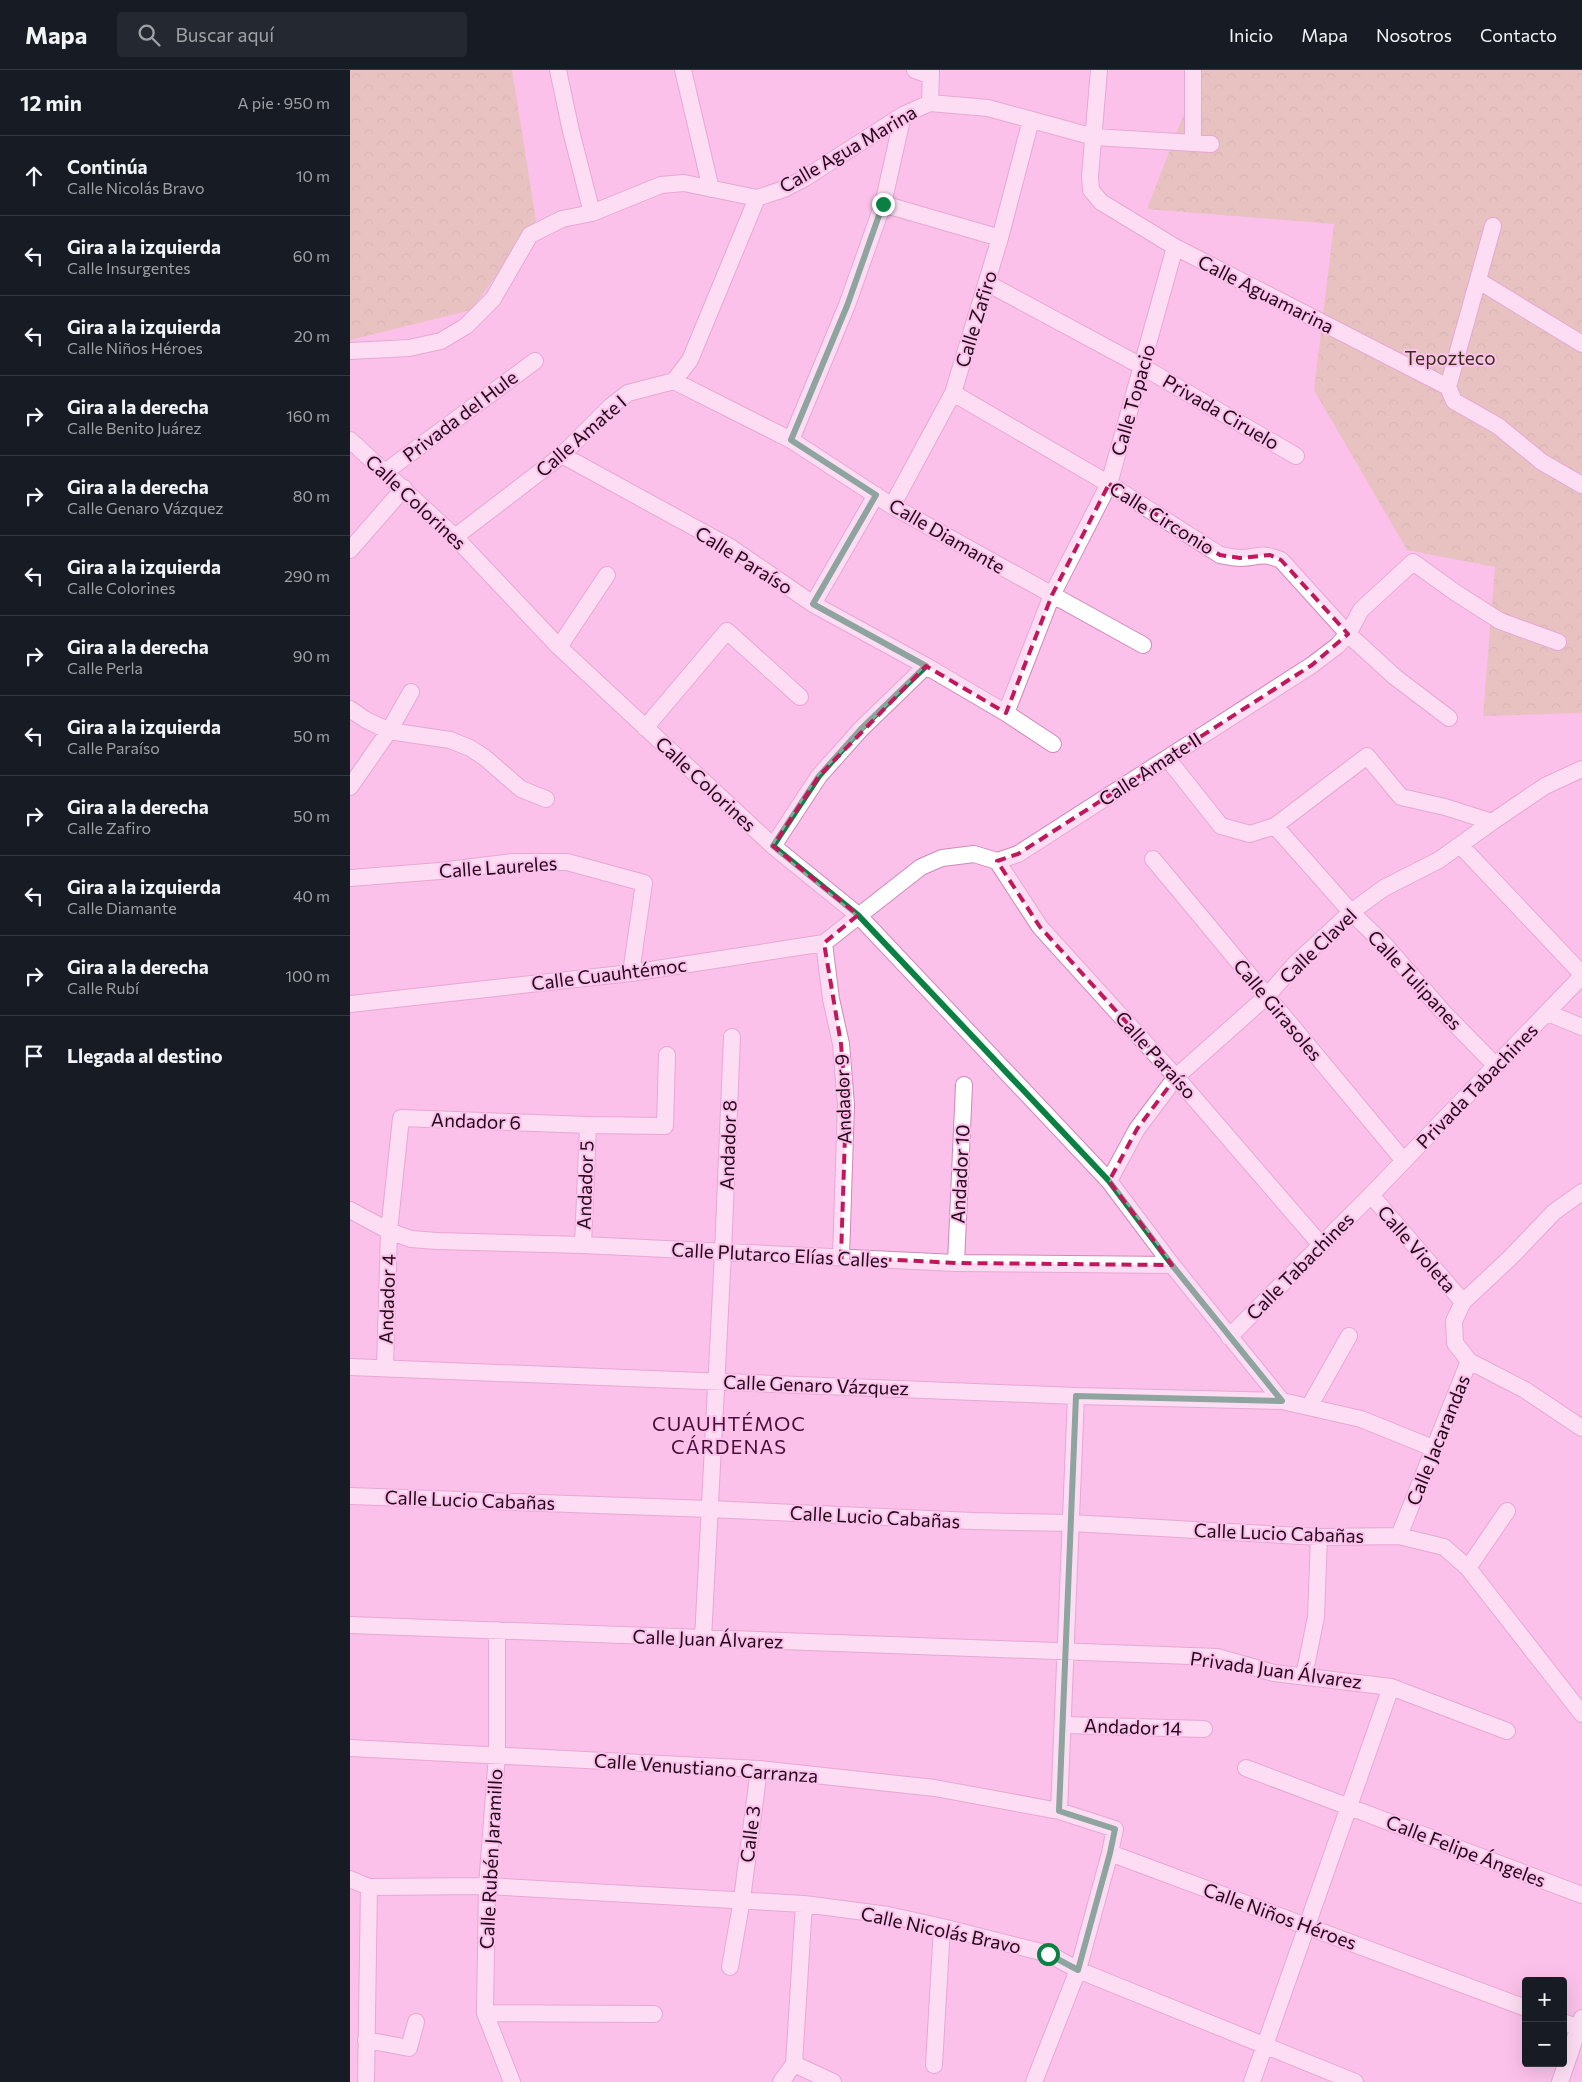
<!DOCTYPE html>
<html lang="es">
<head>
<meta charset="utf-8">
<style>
	:root { --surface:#171b24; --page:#242831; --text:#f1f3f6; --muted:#9ea1a6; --line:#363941 }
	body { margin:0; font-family:Commissioner,sans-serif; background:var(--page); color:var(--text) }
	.controls { position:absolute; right:15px; bottom:15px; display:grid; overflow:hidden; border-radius:5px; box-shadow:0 5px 20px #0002 }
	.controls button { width:45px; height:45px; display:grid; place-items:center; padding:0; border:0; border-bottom:1px solid var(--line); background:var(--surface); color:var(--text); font:25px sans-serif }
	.stop { position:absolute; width:15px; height:15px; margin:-11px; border:4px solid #0b8043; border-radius:50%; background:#fff }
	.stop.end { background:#0b8043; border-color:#fff; box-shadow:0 1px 5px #0008 }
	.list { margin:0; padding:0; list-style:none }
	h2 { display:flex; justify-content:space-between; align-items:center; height:65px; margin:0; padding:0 20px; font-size:21px }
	h2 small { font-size:16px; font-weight:400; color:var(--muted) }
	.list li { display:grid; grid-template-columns:32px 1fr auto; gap:15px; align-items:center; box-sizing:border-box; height:80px; padding:0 20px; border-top:1px solid var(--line) }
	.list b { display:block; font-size:19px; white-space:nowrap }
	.list p { margin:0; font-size:16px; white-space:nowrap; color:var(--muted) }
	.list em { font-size:16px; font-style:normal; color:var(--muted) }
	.icon { flex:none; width:28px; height:28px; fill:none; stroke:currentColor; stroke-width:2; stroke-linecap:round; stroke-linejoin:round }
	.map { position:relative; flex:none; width:1232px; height:2012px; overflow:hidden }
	header { display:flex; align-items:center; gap:30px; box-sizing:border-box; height:70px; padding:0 25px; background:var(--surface); border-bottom:1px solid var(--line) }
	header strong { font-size:24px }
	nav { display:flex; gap:28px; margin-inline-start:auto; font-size:18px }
	.search { width:350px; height:45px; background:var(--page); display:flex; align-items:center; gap:12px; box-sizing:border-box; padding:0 18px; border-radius:5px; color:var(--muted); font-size:19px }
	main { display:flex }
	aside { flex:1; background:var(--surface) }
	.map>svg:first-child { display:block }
	.forest { fill:url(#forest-crowns) }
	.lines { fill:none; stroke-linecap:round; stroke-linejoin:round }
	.street-casing { stroke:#ce89ba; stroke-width:18 }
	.street { stroke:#fff; stroke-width:16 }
	.route { stroke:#0b8043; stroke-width:6 }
	.marked { fill:none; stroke:#c2185b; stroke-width:4; stroke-dasharray:10 6; stroke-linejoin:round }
	.labels { text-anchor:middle; stroke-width:4; stroke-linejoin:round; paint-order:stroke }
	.street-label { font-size:19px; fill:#20071a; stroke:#fcc1ea }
	.park-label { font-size:19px; fill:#363012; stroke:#fcc1ea }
	.neighbourhood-label { font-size:20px; letter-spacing:1px; fill:#4a0e3d; stroke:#fcc1ea }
</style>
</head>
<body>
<header>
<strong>Mapa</strong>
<div class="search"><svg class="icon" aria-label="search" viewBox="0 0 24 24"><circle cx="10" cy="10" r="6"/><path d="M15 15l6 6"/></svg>Buscar aquí</div>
<nav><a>Inicio</a><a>Mapa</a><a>Nosotros</a><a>Contacto</a></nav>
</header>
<main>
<aside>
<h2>12 min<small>A pie · 950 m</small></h2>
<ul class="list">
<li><svg class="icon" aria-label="ahead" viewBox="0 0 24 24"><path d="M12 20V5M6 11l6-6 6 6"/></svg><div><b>Continúa</b><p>Calle Nicolás Bravo</p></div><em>10 m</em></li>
<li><svg class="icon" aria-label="left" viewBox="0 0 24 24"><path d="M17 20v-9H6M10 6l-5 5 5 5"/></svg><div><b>Gira a la izquierda</b><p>Calle Insurgentes</p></div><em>60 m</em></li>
<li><svg class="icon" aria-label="left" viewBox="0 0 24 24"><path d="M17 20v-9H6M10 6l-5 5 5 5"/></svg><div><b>Gira a la izquierda</b><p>Calle Niños Héroes</p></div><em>20 m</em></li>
<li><svg class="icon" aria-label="right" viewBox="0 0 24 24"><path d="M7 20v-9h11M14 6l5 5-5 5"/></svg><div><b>Gira a la derecha</b><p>Calle Benito Juárez</p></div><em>160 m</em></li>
<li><svg class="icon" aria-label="right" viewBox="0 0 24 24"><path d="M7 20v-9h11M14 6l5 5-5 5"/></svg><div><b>Gira a la derecha</b><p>Calle Genaro Vázquez</p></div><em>80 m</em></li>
<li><svg class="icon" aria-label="left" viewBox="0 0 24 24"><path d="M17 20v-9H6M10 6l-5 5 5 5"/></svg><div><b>Gira a la izquierda</b><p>Calle Colorines</p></div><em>290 m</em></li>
<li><svg class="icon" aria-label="right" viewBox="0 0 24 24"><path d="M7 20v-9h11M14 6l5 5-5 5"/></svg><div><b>Gira a la derecha</b><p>Calle Perla</p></div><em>90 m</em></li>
<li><svg class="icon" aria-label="left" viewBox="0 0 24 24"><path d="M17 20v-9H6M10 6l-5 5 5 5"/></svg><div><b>Gira a la izquierda</b><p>Calle Paraíso</p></div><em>50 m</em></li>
<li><svg class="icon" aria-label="right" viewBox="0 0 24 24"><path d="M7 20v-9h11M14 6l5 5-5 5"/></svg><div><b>Gira a la derecha</b><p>Calle Zafiro</p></div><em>50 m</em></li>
<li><svg class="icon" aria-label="left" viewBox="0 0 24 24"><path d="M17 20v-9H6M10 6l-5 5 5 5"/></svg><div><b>Gira a la izquierda</b><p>Calle Diamante</p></div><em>40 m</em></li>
<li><svg class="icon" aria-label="right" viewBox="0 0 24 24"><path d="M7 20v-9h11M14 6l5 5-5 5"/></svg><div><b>Gira a la derecha</b><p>Calle Rubí</p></div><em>100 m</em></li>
<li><svg class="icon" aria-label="arrive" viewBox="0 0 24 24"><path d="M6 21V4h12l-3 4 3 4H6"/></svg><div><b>Llegada al destino</b></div></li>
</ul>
</aside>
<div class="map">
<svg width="1232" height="2012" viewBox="0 0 1232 2012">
	<defs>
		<pattern id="forest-crowns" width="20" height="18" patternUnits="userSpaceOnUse" patternTransform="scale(1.25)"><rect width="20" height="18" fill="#cec38f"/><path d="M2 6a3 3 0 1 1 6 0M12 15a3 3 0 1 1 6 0" fill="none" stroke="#b1a67b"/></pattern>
	</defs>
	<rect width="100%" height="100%" fill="#fcc1ea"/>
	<!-- forest -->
	<path class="forest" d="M0,0h162l24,151 -65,89 -121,30z
		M851,0h381v643l-99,3 12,-149 -88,-17 -93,-160 20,-166 -187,-15z"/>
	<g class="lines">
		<defs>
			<path id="street" d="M208,0l13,61 21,82
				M333,0l28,119
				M565,0l16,6
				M749,0l-9,106 1,14 10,12 74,45 273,140
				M580,33l1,-33
				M843,73v-73
				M533,134l117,34
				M1143,156l-45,161 6,14 44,25 44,36 40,23
				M1129,211l103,63
				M637,213l156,84 153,89
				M0,281l59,-3 32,-7 25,-15 27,-27 37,-64 32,-16 30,-6 69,-28 23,-2 73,15 27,-9 21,-11 98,-63 27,-12 58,5 106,29 117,7
				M324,311l117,59 101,66 251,139
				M603,323l156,91 111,71c6,1 14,3 21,3 18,-1 21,-6 40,2l67,74 47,43 54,41
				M0,370l105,97 104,110 214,199 85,69 251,266 63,84 110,136
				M441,370l56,-135 36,-101 20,-89
				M212,385l168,92 83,57 113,62 80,47 47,31
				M35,402l150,-111
				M542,436l61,-113 47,-155 31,-118
				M105,467l107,-82 49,-49 17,-13 46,-12 16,-21 67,-162
				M0,480l54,-62
				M463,534l63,-109
				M209,577l48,-72
				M0,639l16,11 23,11 61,9 20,8 14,9 37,32 25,10
				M656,643l46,-118 57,-111 66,-237
				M295,658l82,-97 73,66
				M817,688l54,68 29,8 25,-8 92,-70 34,41 44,10 47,15
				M0,717l39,-56 22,-39
				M925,756l76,86 34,33 59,68 52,53
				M423,776l46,-70 42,-47 65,-63
				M1111,776l121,128
				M803,789l251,302
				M647,791l43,66 136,150 145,168
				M0,808l90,-7 73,-9h54l77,21 -13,90
				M474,873l7,56 10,45 5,61 -5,152
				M0,934l281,-31 193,-30 97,-76 21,-9 32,-4 23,7 21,-7 294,-189 25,-19 11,-12 13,-24 52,-48 43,31 44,28 58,21
				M1198,943l34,14
				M759,1111l28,-52 39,-52 91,-81 29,-33 55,-51 33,-24 55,-28 53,-38 53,-36 37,-17
				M1232,1122l-28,20 -43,45 -48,45 -9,19 1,22 14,18 56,29 57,38
				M1021,1125l92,107
				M0,1140l39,21 22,8 26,2 146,4 373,18 216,2
				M233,1175l5,-120
				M606,1193l8,-178
				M879,1267l142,-142 211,-219
				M0,1297l726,29 206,5 79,18 72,29
				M35,1298l4,-137 12,-113 187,7 77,1 2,-71
				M959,1337l40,-71
				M0,1426l359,13 264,12 98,2 248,14 80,-1 45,11 24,21 114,146
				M1049,1466l70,-175
				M1118,1498l39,-57
				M0,1555l867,32 57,16 117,14 116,44
				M147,1560v125l-10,131 -2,127 27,69
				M353,1569l20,-386 9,-216
				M954,1606l12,-59 3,-80
				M713,1655l141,4
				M0,1678l409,21 176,19 124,23 56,18 -5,24 -32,117 -44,112
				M896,1698l336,127
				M709,1741l17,-415
				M760,1783l416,155
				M0,1809l19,8 118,-1 317,18 84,11 54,12 107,27 29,16 277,112
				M380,1897l12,-68 17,-130
				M135,1943l169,1
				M1213,1952l19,7
				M16,1970l43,8 7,-26
				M444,1994l39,18
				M584,1995l8,-138
				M16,2012l3,-195
				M431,2012l13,-18 10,-160
				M902,2012l139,-395
				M1210,2012l22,-64"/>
		</defs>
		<!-- street casing -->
		<use href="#street" class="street-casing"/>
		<!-- street -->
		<use href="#street" class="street"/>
	</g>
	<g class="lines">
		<!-- route -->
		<path class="route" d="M533,134l-36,102 -56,134 85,55 -63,109 113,62 -65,63 -42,47 -46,70 85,69 251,266 63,84 110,136 -206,-5 -17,415 56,18 -5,24 -32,117 -30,-16"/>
	</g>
	<!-- marked area -->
	<path d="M0 0H1232V2012H0ZM759,414l111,71 20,3 30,-3 11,5 67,74 -36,31 -294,189 -21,7 43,66 136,150 -39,52 -28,52 63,84 -216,-2 -115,-6 5,-152 -5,-61 -17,-101 34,-28 -85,-69 46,-70 107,-110 80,47 46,-118z" fill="#fcc1ea" fill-opacity=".55" fill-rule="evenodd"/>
	<path class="marked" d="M759,414l111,71 20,3 30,-3 11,5 67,74 -36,31 -294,189 -21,7 43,66 136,150 -39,52 -28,52 63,84 -216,-2 -115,-6 5,-152 -5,-61 -17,-101 34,-28 -85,-69 46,-70 107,-110 80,47 46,-118z"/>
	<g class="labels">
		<!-- street labels -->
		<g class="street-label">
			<text transform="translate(498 79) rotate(-30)" y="7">Calle Agua Marina</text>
			<text transform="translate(916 224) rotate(27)" y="7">Calle Aguamarina</text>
			<text transform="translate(626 249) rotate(-73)" y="7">Calle Zafiro</text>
			<text transform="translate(783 330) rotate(-74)" y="7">Calle Topacio</text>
			<text transform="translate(871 342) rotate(30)" y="7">Privada Ciruelo</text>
			<text transform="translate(110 346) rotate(-37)" y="7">Privada del Hule</text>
			<text transform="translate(231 366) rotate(-41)" y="7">Calle Amate I</text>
			<text transform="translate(66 432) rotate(43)" y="7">Calle Colorines</text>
			<text transform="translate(812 448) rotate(32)" y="7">Calle Circonio</text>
			<text transform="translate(597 466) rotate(30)" y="7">Calle Diamante</text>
			<text transform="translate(394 490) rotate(32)" y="7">Calle Paraíso</text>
			<text transform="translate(800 699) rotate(-33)" y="7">Calle Amate II</text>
			<text transform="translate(356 714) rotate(43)" y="7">Calle Colorines</text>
			<text transform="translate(148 797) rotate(-4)" y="7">Calle Laureles</text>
			<text transform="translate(968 876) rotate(-44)" y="7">Calle Clavel</text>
			<text transform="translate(259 904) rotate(-7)" y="7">Calle Cuauhtémoc</text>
			<text transform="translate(1065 910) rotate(47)" y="7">Calle Tulipanes</text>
			<text transform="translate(928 940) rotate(50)" y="7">Calle Girasoles</text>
			<text transform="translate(806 985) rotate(48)" y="7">Calle Paraíso</text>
			<text transform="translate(1127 1016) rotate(-46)" y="7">Privada Tabachines</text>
			<text transform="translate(493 1029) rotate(-92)" y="7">Andador 9</text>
			<text transform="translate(126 1051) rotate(2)" y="7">Andador 6</text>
			<text transform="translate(378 1075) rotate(-88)" y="7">Andador 8</text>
			<text transform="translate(610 1104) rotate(-87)" y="7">Andador 10</text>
			<text transform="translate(235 1115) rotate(-88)" y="7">Andador 5</text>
			<text transform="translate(1067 1179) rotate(49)" y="7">Calle Violeta</text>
			<text transform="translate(430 1185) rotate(3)" y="7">Calle Plutarco Elías Calles</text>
			<text transform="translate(950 1196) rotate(-45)" y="7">Calle Tabachines</text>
			<text transform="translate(37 1229) rotate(-88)" y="7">Andador 4</text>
			<text transform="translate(466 1315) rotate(2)" y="7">Calle Genaro Vázquez</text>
			<text transform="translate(1088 1370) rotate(-68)" y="7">Calle Jacarandas</text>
			<text transform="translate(120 1430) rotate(2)" y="7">Calle Lucio Cabañas</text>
			<text transform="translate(525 1447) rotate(3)" y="7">Calle Lucio Cabañas</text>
			<text transform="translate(929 1463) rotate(2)" y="7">Calle Lucio Cabañas</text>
			<text transform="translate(358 1569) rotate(2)" y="7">Calle Juan Álvarez</text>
			<text transform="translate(926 1600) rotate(8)" y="7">Privada Juan Álvarez</text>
			<text transform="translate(783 1657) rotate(2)" y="7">Andador 14</text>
			<text transform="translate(356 1698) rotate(4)" y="7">Calle Venustiano Carranza</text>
			<text transform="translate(400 1764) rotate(-83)" y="7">Calle 3</text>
			<text transform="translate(1116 1781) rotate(21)" y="7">Calle Felipe Ángeles</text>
			<text transform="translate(141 1789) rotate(-87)" y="7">Calle Rubén Jaramillo</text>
			<text transform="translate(930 1846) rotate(20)" y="7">Calle Niños Héroes</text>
			<text transform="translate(591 1860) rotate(12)" y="7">Calle Nicolás Bravo</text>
		</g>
		<!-- park labels -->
		<g class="park-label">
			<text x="1100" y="295">Tepozteco</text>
		</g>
		<!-- neighbourhood labels -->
		<g class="neighbourhood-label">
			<text x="379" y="1361">CUAUHTÉMOC<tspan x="379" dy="23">CÁRDENAS</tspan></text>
		</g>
	</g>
</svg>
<div class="controls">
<button>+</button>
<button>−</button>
</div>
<div class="stop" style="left:698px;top:1884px"></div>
<div class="stop end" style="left:533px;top:134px"></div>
</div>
</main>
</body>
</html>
